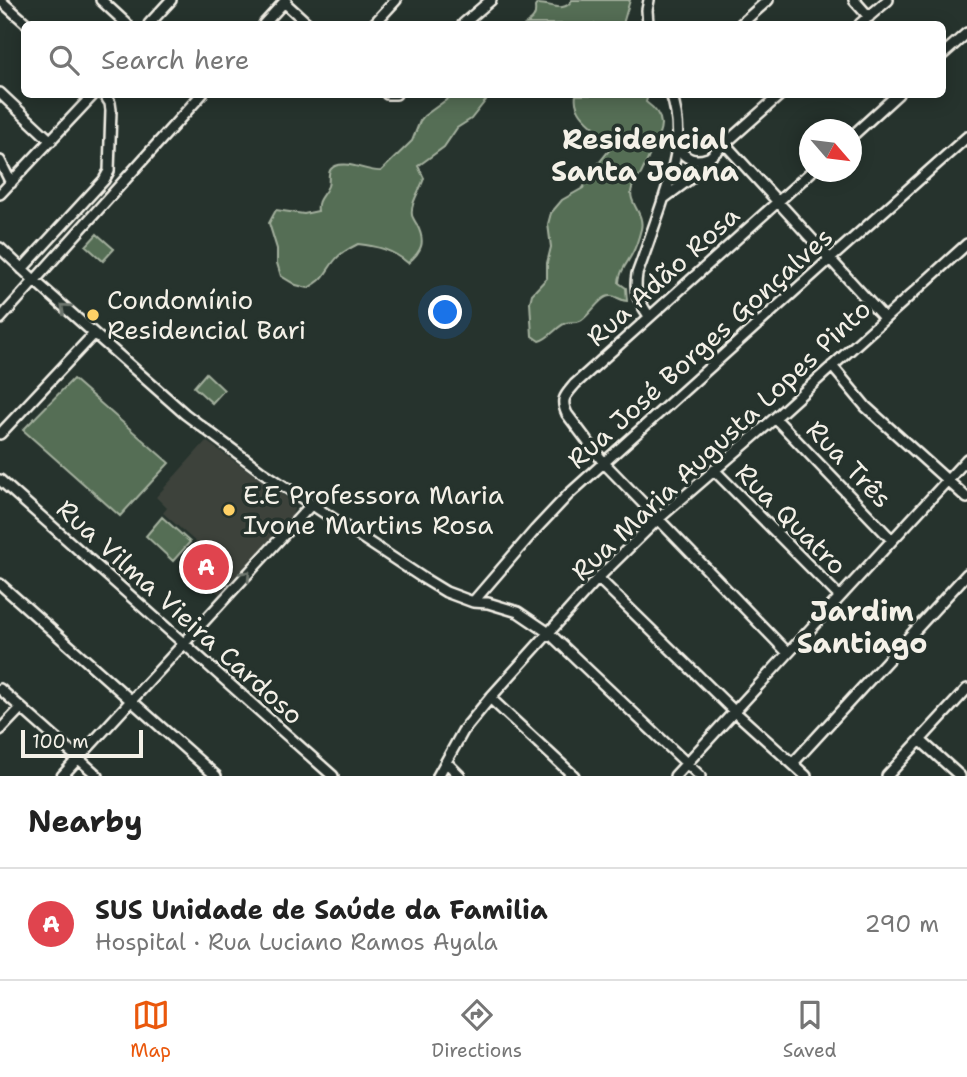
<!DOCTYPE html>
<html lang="en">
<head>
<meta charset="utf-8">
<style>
	:root { --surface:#fff; --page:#f6f6f6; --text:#222; --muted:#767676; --line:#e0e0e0; --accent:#ea580c }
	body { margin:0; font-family:"Shantell Sans",sans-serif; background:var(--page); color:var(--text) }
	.compass { position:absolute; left:799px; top:119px; width:63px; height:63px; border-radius:50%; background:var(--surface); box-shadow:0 4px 18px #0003; rotate:118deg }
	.scale { position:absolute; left:21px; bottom:18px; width:122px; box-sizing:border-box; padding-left:7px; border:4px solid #f4f1e8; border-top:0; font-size:19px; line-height:24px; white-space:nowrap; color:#f4f1e8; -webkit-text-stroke:5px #26332d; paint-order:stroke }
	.you { position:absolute; left:446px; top:313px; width:24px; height:24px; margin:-18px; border:5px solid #fff; border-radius:50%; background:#1a73e8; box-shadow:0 0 0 10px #1a73e833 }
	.badge { display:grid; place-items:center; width:46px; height:46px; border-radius:50%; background:var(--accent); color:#fff; font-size:23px; font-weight:700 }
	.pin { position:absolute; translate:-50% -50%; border:4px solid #fff; box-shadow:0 2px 7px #0006 }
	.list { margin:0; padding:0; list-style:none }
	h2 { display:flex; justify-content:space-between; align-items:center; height:91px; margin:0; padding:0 28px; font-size:30px }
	h2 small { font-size:23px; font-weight:400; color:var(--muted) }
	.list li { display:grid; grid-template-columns:46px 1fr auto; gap:21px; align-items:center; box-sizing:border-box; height:112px; padding:0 28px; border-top:2px solid var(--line) }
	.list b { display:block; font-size:26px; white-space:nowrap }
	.list p { margin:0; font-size:23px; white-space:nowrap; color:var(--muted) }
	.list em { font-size:23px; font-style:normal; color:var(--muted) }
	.icon { flex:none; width:38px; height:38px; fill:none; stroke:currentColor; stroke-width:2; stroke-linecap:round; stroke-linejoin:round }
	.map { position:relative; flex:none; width:967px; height:776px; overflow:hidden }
	.search { position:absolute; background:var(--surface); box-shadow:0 4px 18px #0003; left:21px; right:21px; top:21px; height:77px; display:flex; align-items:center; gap:18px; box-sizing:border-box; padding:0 24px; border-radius:10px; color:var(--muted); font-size:26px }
	.sheet { height:203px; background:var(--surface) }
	nav { display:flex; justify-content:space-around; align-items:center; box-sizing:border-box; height:98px; border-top:2px solid var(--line); background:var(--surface); font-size:19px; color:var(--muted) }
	nav a { display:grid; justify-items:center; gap:4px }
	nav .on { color:var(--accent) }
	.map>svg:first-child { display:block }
	.built { fill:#3c423b }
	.green { fill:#546e55; stroke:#a4b09e; stroke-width:2 }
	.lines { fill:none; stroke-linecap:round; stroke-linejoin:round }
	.minor-casing { stroke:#f4f1e8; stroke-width:14 }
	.minor { stroke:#26332d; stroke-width:9 }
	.oneway { stroke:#6e766e }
	.poi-dot { fill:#ffd166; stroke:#26332d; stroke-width:2.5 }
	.labels { text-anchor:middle; stroke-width:7; stroke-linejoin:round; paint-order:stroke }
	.street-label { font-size:26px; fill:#f4f1e8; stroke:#26332d }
	.poi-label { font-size:26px; fill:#f4f1e8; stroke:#26332d; text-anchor:start }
	.neighbourhood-label { font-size:28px; font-weight:bold; fill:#f4f1e8; stroke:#26332d }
</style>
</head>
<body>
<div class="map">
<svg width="967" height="776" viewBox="0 0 967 776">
	<rect width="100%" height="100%" fill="#26332d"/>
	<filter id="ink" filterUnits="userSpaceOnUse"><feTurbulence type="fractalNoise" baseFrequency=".0143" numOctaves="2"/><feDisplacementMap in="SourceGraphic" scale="14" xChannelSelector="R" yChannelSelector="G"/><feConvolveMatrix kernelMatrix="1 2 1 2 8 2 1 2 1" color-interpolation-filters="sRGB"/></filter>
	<g filter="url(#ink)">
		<!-- built -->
		<path class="built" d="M206,441l84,59 4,9 -2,7 -73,78 -36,-33 15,-17 -35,-31 4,-5 -11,-11z"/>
		<!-- green -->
		<path class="green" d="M572,0h58l-7,24h-97c8,-5 10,-8 9,-17l2,-3c13,-1 27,10 35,-4z
			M453,95h37l-19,24 -14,9 -13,19 -26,19 6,12c-3,11 -14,25 -12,37 0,2 4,8 5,10 9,17 5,26 -9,38 -15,-13 -31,-17 -50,-19 -8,4 -18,9 -23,16 -12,15 -9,18 -27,28l-12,-3 -15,-9 -4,-13v-14l-8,-26 7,-13 28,4 14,-3c-2,-12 6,-15 10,-25 2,-5 -1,-13 3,-17 11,-12 38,4 50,2l31,-30 8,-20 4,-5z
			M576,95h72l-2,7c22,16 16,27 6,47 -3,8 -7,17 -11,25 -3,4 -8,9 -9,14 -5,15 13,25 9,41 -2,8 -5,18 -9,25 -5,10 -13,18 -13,29l7,5 1,13c-6,0 -10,-5 -16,-5 -10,-1 -21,19 -29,24 -5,4 -11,1 -16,3 -9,3 -16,15 -27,18l-7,-5 -2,-34 2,-8 15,-16v-15l4,-16 -3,-23 3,-11 11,-13 21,-12 15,-24 13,-16c-3,-5 -6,-11 -10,-15 -11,-10 -28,-21 -25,-38z
			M97,234l17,15 -11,12 -17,-15z
			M206,373l18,17 -12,13 -18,-16z
			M73,379l96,84 -49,53 -97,-86z
			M162,517l28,25 -17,19 -27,-25z"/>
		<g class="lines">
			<defs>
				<path id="minor" d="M0,0l27,24
					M101,0l26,24
					M854,0l15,17
					M284,2l24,22
					M149,24l22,-24
					M264,24l22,-24
					M374,24l22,-24
					M463,24l28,-24
					M648,24l-1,-14 2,-10
					M741,24l27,-24
					M860,24l28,-24
					M942,55l25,-22
					M0,93l51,48
					M387,94h9
					M852,136l46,-42
					M725,144l159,174
					M678,148c8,11 16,15 30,10
					M0,161l11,22
					M0,194l94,-100
					M663,199l27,-20 20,-22 71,-63
					M0,248l35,33 150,133 79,59 159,105 23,14 27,10 15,1 30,9 31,21 151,143
					M22,269l82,-89 5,-9 2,-61 -1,-7 -6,-9
					M649,316c-11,-16 -15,-23 -12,-42 8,-21 15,-42 22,-62 14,-41 27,-75 12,-118
					M0,319l202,-225
					M832,366l34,41 101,91
					M775,418l117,122
					M0,434l94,-100
					M714,470l125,126
					M0,480l333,296
					M598,578l136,133 72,65
					M0,584l216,192
					M473,602l62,-72 33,-35 262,-236 137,-122
					M788,653l-184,-190 -37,-49c-7,-15 -2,-18 8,-30l236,-212
					M0,689l98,87
					M490,698l84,78
					M0,730l21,-22
					M920,740l40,36
					M446,762l14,14
					M793,763l174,-189
					M62,776l249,-271
					M438,776l25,-45 27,-33 108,-120 59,-58 118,-102 192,-174
					M675,776l292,-317
					M887,776l80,-87"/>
			</defs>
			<!-- minor casing -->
			<use href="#minor" class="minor-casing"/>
			<!-- minor -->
			<use href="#minor" class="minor"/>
		</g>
		<!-- one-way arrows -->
		<defs><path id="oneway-chevron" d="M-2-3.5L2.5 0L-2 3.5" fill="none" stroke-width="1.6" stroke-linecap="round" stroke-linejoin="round" transform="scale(1.75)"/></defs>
		<g class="oneway">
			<use href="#oneway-chevron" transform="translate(65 308) rotate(-138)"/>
			<use href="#oneway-chevron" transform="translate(246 575) rotate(-47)"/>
		</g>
	</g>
	<!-- markers -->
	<g class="poi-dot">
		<circle cx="93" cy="315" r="7"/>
		<circle cx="229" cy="510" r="7"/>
	</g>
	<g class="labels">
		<!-- street labels -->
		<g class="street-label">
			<text transform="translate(663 276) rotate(-42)" y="9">Rua Adão Rosa</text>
			<text transform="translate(700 348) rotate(-42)" y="9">Rua José Borges Gonçalves</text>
			<text transform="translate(721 440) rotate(-43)" y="9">Rua Maria Augusta Lopes Pinto</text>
			<text transform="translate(849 464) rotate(46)" y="9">Rua Três</text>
			<text transform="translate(791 519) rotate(45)" y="9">Rua Quatro</text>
			<text transform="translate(180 612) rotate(42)" y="9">Rua Vilma Vieira Cardoso</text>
		</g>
		<!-- poi labels -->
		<g class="poi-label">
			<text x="107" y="309">Condomínio<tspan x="107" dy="30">Residencial Bari</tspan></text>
			<text x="243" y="504">E.E Professora Maria<tspan x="243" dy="30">Ivone Martins Rosa</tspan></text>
		</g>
		<!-- neighbourhood labels -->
		<g class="neighbourhood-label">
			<text x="645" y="149">Residencial<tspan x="645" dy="32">Santa Joana</tspan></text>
			<text x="862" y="621">Jardim<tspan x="862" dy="32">Santiago</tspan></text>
		</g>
	</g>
</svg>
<svg class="compass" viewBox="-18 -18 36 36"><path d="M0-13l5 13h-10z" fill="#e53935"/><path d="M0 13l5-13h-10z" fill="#767676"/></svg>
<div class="scale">100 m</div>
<div class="you"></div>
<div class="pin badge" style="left:206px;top:567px;background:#e0444e">A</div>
<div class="search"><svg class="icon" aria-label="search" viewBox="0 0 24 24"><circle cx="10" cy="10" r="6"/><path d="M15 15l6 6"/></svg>Search here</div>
</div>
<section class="sheet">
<h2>Nearby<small></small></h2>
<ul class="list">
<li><span class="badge" style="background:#e0444e">A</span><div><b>SUS Unidade de Saúde da Familia</b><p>Hospital · Rua Luciano Ramos Ayala</p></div><em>290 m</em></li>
</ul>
</section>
<nav>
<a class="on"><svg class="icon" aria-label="map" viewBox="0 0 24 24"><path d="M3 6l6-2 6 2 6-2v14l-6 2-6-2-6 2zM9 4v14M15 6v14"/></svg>Map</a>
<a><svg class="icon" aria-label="directions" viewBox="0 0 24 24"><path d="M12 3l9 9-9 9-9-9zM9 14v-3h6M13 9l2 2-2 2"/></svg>Directions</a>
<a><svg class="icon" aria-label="saved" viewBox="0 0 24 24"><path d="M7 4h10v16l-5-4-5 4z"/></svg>Saved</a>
</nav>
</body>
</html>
